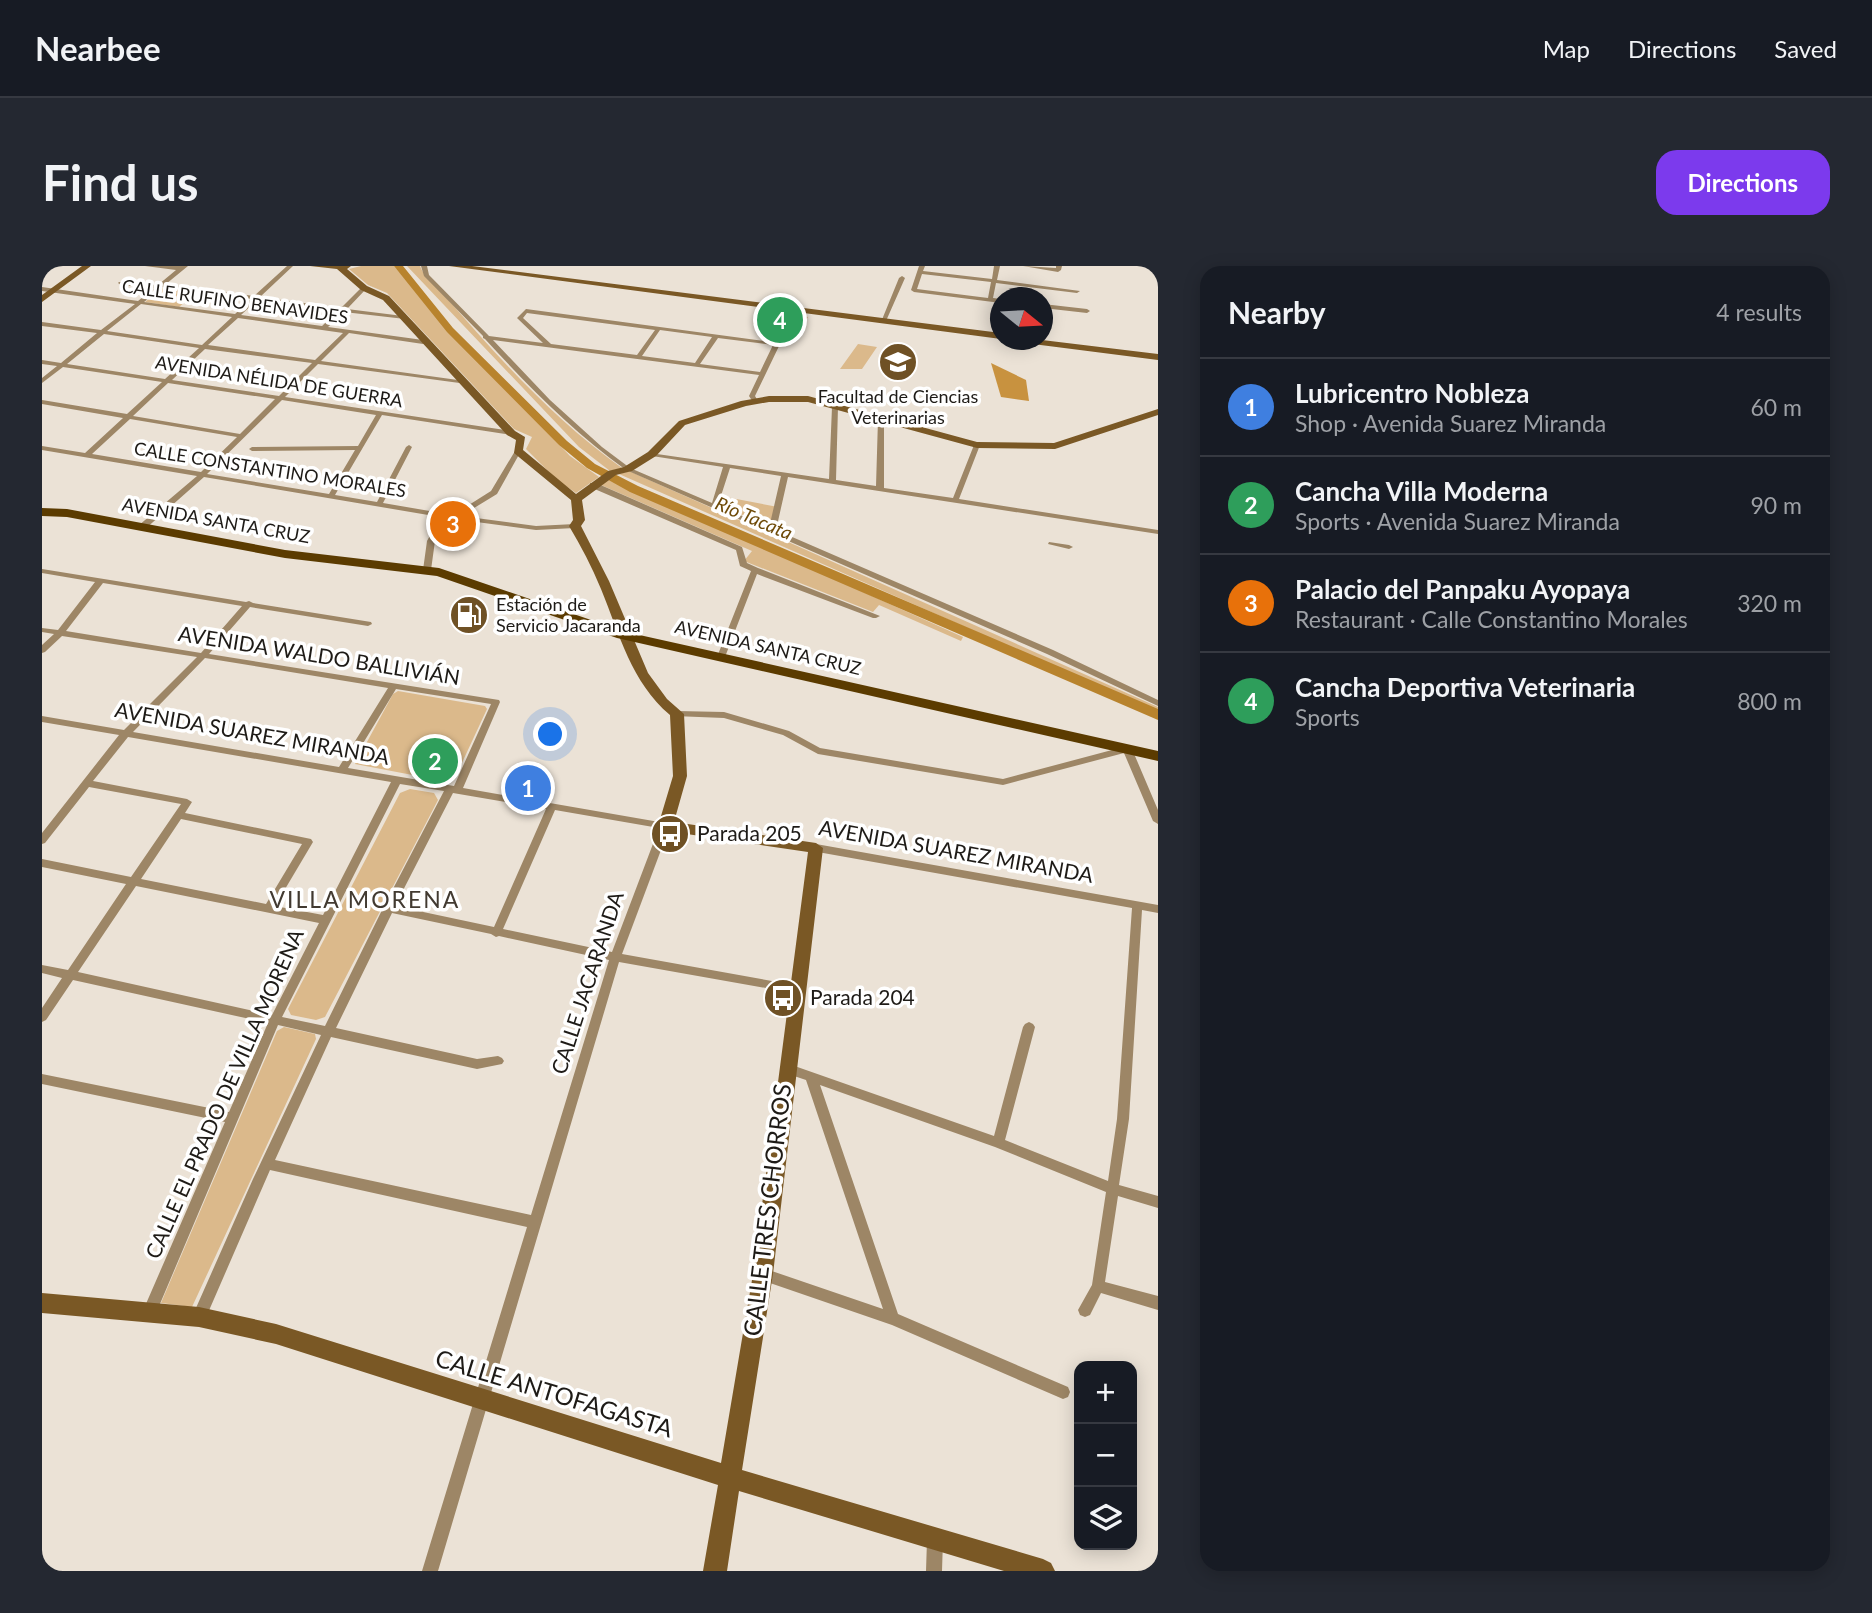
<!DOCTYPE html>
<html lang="en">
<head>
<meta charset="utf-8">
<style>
	:root { --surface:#171b24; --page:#242831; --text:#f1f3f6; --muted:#9ea1a6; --line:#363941; --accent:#7c3aed }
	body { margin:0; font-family:Lato,sans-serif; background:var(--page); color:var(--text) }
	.controls { position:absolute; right:21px; bottom:21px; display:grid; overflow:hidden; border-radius:14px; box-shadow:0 4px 18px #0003 }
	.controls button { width:63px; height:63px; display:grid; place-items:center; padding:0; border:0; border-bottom:2px solid var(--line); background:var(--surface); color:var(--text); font:35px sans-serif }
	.compass { position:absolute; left:948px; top:21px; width:63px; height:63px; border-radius:50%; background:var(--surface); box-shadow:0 4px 18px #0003; rotate:108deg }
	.you { position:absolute; left:509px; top:469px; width:24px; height:24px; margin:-18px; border:5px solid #fff; border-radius:50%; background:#1a73e8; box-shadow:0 0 0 10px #1a73e833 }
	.badge { display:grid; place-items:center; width:46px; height:46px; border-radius:50%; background:var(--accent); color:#fff; font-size:23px; font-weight:700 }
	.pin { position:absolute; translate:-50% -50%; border:4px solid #fff; box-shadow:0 2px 7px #0006 }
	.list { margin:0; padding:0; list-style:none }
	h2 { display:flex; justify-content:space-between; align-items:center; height:91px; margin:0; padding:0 28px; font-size:30px }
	h2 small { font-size:23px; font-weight:400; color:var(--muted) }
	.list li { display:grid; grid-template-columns:46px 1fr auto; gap:21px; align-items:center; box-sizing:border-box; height:98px; padding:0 28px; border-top:2px solid var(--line) }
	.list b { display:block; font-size:26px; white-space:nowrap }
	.list p { margin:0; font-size:23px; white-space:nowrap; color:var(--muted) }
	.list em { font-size:23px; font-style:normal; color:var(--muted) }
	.icon { flex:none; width:38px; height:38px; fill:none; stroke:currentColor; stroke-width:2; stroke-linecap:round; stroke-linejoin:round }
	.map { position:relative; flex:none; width:1116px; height:1305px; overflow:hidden; border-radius:21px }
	header { display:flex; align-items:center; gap:42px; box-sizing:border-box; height:98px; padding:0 35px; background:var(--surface); border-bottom:2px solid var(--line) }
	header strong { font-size:33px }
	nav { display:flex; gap:38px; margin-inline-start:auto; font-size:24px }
	.intro { display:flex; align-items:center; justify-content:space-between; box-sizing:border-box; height:168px; padding:0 42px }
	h1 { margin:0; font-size:49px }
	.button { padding:18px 32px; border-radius:21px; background:var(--accent); color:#fff; font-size:24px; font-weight:700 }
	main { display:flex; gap:42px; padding:0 42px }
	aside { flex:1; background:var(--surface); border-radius:21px; box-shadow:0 4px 18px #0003 }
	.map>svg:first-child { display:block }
	.green { fill:#dbb98b }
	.forest { fill:#c8923f }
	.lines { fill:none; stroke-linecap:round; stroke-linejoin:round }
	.river { fill:#b8832d; fill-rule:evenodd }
	.street { fill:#9d8666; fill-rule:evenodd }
	.secondary { fill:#7a5825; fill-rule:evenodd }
	.primary { fill:#5b3b00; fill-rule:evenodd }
	.labels { text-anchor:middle; stroke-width:7; stroke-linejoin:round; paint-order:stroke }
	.far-street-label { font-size:18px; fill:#1e1b17; stroke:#fff }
	.far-poi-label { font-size:18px; fill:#1e1b17; stroke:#fff }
	.far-water-label { font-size:19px; font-style:italic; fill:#6f4b09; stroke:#fff }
	.street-label { font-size:21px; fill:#1e1b17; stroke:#fff }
	.poi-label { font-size:21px; fill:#1e1b17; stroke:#fff; text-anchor:start }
	.neighbourhood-label { font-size:23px; letter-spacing:2px; fill:#423a31; stroke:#fff }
	.near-street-label { font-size:24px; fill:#1e1b17; stroke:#fff }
</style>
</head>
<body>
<header>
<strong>Nearbee</strong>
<nav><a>Map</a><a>Directions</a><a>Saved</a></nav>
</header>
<div class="intro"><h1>Find us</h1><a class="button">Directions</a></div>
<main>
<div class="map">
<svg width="1116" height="1305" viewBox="0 0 1116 1305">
	<rect width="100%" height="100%" fill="#ebe2d6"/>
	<!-- green -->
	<path class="green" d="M319,0h33l60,69 116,121 29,21 -23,16 -19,-13 -31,-31 6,-12 -18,-8 -127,-136 -19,-8 -19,-16z
		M365,0h13c5,13 15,18 24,29 53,61 111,126 178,173l-12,3 -31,-24z
		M122,21l33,5 -18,15 -34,-5z
		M719,44l47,7 -8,14 -47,-7z
		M816,78l19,3 -15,22h-22z
		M587,205l529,236v5l-539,-238z
		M568,212l353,159 -2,4 -82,-36 -6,7 -129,-51 8,-10 -151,-66z
		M684,231l52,10 -6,20 -49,-20z
		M356,425l87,15 2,3 -33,71 -5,2 -94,-18 38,-70z
		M368,523l24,4 4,7 -113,217 -9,3 -25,-5 -3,-6 112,-216z
		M242,761l31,7 1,5 -124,268 -31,-4 116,-272z"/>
	<!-- forest -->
	<path class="forest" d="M949,97l35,17 3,21 -28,-4z"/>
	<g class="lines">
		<!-- river -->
		<path class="river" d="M352,0h9l50,62 114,113 28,23 43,22 520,223v11l-528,-228 -43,-24 -28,-23 -112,-113z"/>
		<!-- street -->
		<path class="street" d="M103,0h43l-22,18 88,12 33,-30h6l-33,31 81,11 21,-21h4v2l-19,20 56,7 2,1v2l-61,-7 -16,15 95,13 3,2 -3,2 -74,-11 -28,28 144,20 3,2 -1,1 -149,-20 -33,33 226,34 3,2 -3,2 -129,-20 -47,80 42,7 29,-55 3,-2 3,2 -29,56 70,12 38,-24 24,-40 3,-2 3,2 -24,43 -36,22 75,10 39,-2 4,2 -4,2 -39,2 -89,-12 -12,23 -4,29 -4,2 -4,-2 4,-29 13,-24 -236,-40 -60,53h-6v-4l59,-50 -155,-26v-4l43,7 38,-35 -81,-14v-4l85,14 35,-32 -99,-15 -21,16v-5l15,-12 -15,-2v-4l19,3 36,-30 -55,-7v-4l59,8 34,-26 -93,-13v-4l96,14 16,-13 -33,-3 -3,-2 1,-1 39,3 18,-15zM121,21l88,12 -16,15 -91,-12zM215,34l81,11 -16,15 -81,-11zM99,38l91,13 -30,28 -95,-14zM196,52l105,15 -28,27 -107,-15zM62,68l95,14 -34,31 -98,-15zM163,83l107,14 -33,33 -107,-16zM126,117l107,16 -35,35 -107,-18zM240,134l94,15 -18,31 -106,1 -3,2 3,2 103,-1 -26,44 -122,-20zM88,153l107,18 -36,35 -109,-18z
			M379,0h6l2,9 60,61 54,7 -26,-25 9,-9 253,34 1,1 -25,52 3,5 -3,2 -2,-1 -4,-6 10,-21 -266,-35 57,60 52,47 28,21 82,35 11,-36 -71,-11 -2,-1v-2l179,26 3,-72 3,-2 3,2 -2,73 40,6 2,-67 3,-2 3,2v69l69,10 21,-53 3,-2 3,2 -21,54 199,31v4l-370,-57 -12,53 277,120 105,50v6l-111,-52 -421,-184c-53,-38 -97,-83 -141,-131l-2,-1v-2l-59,-60zM485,47l128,17 -18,25 -86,-11 -28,-26zM618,64l52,7 -17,26 -53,-7zM676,72l55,7 -13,27 -60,-8zM688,202l51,8 -12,52 -51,-23z
			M877,0h6l-2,5 69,8 2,-13h6l-3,14 83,11 -3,2 -81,-10 -3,15 8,1v4l-87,-11 -3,-2zM880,8l69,8 -3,16 -71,-9z
			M981,0l33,2v-2h6l-1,4 -3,2z
			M860,10l3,2 -19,43 -5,1 18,-44z
			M1001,38l44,5 3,2 -3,2 -44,-5z
			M548,217h6l146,64 5,16 11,5 122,48 -4,2h-3l-116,-44 -32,83 -4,3 -3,-1 -1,-2 34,-86 -11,-5 -4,-16 -146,-63z
			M1007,276l20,3 4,2 -4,2 -21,-5z
			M0,303l204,33 3,-1 4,2 118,19 1,2 -4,2 -118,-19 -41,47 290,46 1,2 -37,86 202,35 5,3 -48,128 178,32 4,1 2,3 -2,3 -4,1 -181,-32 -181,609h-16l105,-344 -257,-57 -66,152 -5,2 -5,-2 -2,-5 61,-138 68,-144 -43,-10 -124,293 -5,2 -5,-2 -2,-5 83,-191 -183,-38v-10l187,38 39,-89 -195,-43 -27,40 -4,2v-14l20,-30 -20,-5v-8l26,5 58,-86 -84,-17v-8l89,18 50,-73 -92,-17 -44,56 -3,1v-11l77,-98 -77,-13v-6l82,14 73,-73 -135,-21 -17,16 -3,1v-8l12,-11 -12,-2v-4l16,2 37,-48 -53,-9zM61,317l139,23 -41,47 -135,-22zM163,392l183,30 -49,79 -206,-35zM354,423l95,15 -37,82 -106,-18zM86,471l263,45 -68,133 -48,-9 38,-64 -2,-3 -126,-26 7,-11 -5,-3 -94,-18zM358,518l44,7 -61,117 -58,118 -43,-9zM411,527l93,16 -52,118 -99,-21zM513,544l104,18 -47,124 -109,-23zM139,553l121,25 -36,60 -125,-25zM94,620l183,37 -47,92 -194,-43zM350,647l99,21 5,3 3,-1 110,24 -78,255 -256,-55 56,-123 146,32 25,-5 2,-3 -2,-3 -4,-2 -21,3 -141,-31z
			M635,445l47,1 65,19 31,17 183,31 124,-33 5,3 26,61v14l-5,-3 -29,-68 -121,32 -185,-31 -35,-19 -59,-17 -50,-2v-4z
			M774,578l342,61v8l-16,-3 -13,209 -10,66 39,11v12l-40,-12 -13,86 53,14v14l-57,-17 -11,22 -5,2 -5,-2 -2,-5 14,-25 14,-93 -111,-45 -175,-62 78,229 170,73 2,5 -2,5 -5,2 -171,-74 -134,-46 -2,-5 2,-5 5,-1 120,41 -77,-229 -24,-8 -2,-4 2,-4 4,-1 208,73 29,-109 2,-3 4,-2 4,2 2,3 -30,113 103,41 9,-62 15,-211 -320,-57 -1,-3z
			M893,1266l5,3 3,5 -1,31h-16l1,-31 3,-5z"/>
		<!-- secondary -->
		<path class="secondary" d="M40,0h9l-49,36v-7z
			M268,0h41l-4,3 20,17 22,10 126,135 10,6 -2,13 53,44 32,-23 16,-4 24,-15 31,-31 62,-20 28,-5h39l169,46 77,1 104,-34v6l-103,34 -78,-1 -169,-46h-39l-23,4 -61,19 -29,31 -24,15 -16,4 -34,25 3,20 -4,6 28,55 39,92 19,26 17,15 3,62 -13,46 142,21 7,5 -50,426 -31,196 301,89 8,4 4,8h-51l-265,-80 -12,80h-24l15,-86 -442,-141 -77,-17 -157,-14v-20l157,14 77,17 445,139 32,-189 55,-422 -148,-22 -2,-4 15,-50 -3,-61c-39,-33 -50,-80 -69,-126 -9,-22 -20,-43 -32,-63l4,-6 -2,-20 -57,-47 2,-13 -9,-5 -124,-135 -22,-10 -24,-21z
			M407,0h23l529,67v6z
			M979,74h21l116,14v6l-133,-17z"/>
		<!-- primary -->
		<path class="primary" d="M0,242l25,1 218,41 154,18 187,64 532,119v10l-541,-123 -180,-62 -152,-18 -218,-41 -25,-1z"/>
	</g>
	<!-- icons -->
	<defs>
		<symbol id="university-disc" viewBox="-11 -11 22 22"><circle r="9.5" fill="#6f5125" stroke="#fff"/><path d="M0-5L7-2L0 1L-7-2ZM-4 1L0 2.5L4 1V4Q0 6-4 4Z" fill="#fff"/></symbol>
		<symbol id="fuel-disc" viewBox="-11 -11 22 22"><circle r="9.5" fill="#6f5125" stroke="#fff"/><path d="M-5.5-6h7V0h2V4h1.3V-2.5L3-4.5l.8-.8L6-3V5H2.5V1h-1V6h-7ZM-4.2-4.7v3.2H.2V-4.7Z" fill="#fff"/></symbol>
		<symbol id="bus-disc" viewBox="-11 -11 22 22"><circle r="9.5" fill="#6f5125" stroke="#fff"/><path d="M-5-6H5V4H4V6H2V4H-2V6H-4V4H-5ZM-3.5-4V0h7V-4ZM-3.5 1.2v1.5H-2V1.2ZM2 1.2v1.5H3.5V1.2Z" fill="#fff"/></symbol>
	</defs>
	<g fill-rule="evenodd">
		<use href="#university-disc" x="834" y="74" width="44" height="44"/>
		<use href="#fuel-disc" x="405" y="327" width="44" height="44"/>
		<use href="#bus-disc" x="606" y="546" width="44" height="44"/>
		<use href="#bus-disc" x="719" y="710" width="44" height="44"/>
	</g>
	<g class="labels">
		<!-- far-street labels -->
		<g class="far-street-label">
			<text transform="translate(193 36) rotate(8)" y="6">CALLE RUFINO BENAVIDES</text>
			<text transform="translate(237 116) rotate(9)" y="6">AVENIDA NÉLIDA DE GUERRA</text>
			<text transform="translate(228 204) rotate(9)" y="6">CALLE CONSTANTINO MORALES</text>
			<text transform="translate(174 255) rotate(10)" y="6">AVENIDA SANTA CRUZ</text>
			<text transform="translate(726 382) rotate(13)" y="6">AVENIDA SANTA CRUZ</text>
		</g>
		<!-- far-poi labels -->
		<g class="far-poi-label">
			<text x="856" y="137">Facultad de Ciencias<tspan x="856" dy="21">Veterinarias</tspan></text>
			<text x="454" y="345" text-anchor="start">Estación de<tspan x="454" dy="21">Servicio Jacaranda</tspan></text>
		</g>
		<!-- far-water labels -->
		<g class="far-water-label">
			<text transform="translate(712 252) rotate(23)" y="7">Río Tacata</text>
		</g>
		<!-- street labels -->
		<g class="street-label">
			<text transform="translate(277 390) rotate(9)" y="7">AVENIDA WALDO BALLIVIÁN</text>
			<text transform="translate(210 468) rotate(10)" y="7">AVENIDA SUAREZ MIRANDA</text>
			<text transform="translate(914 586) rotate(10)" y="7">AVENIDA SUAREZ MIRANDA</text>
			<text transform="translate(546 717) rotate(-72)" y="7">CALLE JACARANDA</text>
			<text transform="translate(183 828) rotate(-66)" y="7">CALLE EL PRADO DE VILLA MORENA</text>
		</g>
		<!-- poi labels -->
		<g class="poi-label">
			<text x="655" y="575">Parada 205</text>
			<text x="768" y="739">Parada 204</text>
		</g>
		<!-- neighbourhood labels -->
		<g class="neighbourhood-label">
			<text x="323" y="642">VILLA MORENA</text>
		</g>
		<!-- near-street labels -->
		<g class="near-street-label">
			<text transform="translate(726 944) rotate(-83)" y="8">CALLE TRES CHORROS</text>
			<text transform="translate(512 1128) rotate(17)" y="8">CALLE ANTOFAGASTA</text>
		</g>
	</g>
</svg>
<div class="controls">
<button>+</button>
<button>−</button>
<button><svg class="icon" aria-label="layers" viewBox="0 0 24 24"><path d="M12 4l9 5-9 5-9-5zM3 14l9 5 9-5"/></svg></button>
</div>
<svg class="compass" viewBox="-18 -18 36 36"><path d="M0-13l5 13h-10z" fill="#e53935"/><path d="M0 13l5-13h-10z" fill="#9ea1a6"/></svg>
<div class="you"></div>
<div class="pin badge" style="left:486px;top:522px;background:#3f7fe0">1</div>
<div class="pin badge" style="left:393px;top:495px;background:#2e9e5b">2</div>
<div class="pin badge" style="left:411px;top:258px;background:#e8710a">3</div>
<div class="pin badge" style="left:738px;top:54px;background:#2e9e5b">4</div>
</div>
<aside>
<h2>Nearby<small>4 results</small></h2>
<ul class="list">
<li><span class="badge" style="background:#3f7fe0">1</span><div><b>Lubricentro Nobleza</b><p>Shop · Avenida Suarez Miranda</p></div><em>60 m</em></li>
<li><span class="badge" style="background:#2e9e5b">2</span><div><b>Cancha Villa Moderna</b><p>Sports · Avenida Suarez Miranda</p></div><em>90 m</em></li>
<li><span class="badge" style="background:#e8710a">3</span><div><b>Palacio del Panpaku Ayopaya</b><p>Restaurant · Calle Constantino Morales</p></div><em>320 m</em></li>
<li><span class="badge" style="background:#2e9e5b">4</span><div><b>Cancha Deportiva Veterinaria</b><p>Sports</p></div><em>800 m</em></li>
</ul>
</aside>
</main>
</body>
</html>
